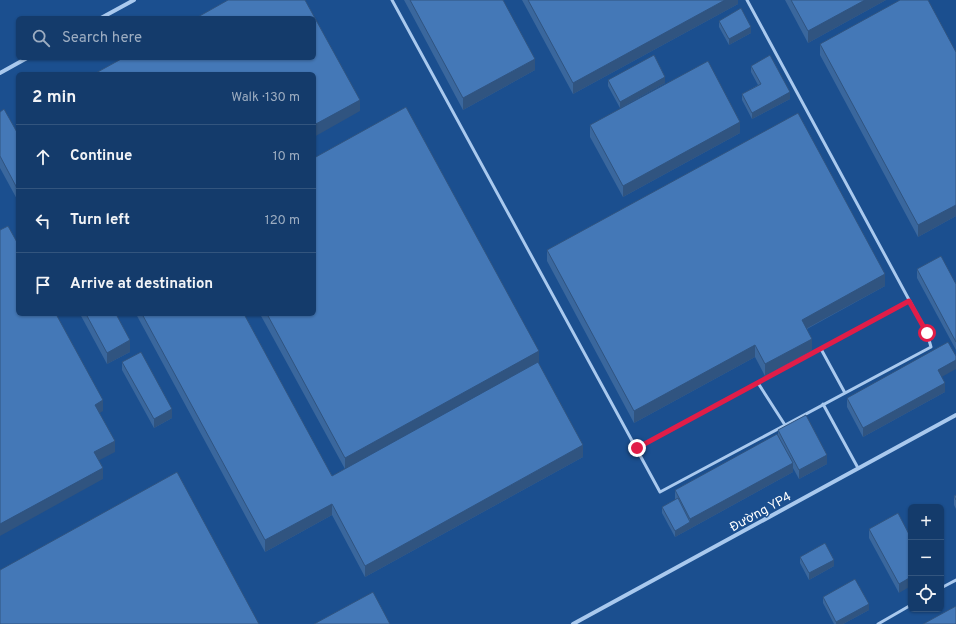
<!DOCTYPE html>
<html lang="en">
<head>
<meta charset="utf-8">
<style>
	:root { --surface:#143b6b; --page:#1d4271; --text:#f1f3f6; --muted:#9dadc1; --line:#33557e }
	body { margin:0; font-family:Overpass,sans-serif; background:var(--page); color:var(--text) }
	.controls { position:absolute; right:12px; bottom:12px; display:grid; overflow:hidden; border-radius:6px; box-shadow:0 1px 3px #0004 }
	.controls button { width:36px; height:36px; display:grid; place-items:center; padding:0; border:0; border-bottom:1px solid var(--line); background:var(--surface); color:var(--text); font:20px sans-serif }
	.stop { position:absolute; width:12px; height:12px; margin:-9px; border:3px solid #e11d48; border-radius:50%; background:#fff }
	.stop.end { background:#e11d48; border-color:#fff; box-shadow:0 1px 4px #0008 }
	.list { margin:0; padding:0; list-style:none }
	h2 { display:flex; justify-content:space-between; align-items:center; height:52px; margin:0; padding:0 16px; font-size:17px }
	h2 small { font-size:13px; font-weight:400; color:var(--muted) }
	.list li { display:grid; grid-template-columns:26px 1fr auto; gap:12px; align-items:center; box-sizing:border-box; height:64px; padding:0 16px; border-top:1px solid var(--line) }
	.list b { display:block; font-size:15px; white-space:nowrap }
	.list em { font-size:13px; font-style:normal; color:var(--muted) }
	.icon { flex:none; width:22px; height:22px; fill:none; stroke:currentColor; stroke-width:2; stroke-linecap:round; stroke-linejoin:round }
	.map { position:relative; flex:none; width:956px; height:624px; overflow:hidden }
	.search { position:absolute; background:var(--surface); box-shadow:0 1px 3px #0004; left:16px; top:16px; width:300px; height:44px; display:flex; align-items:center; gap:10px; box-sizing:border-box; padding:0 14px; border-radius:6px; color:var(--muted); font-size:15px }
	.panel { position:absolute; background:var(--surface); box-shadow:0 1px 3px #0004; left:16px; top:72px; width:300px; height:244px; border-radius:6px }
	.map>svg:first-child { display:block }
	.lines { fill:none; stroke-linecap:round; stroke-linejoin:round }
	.lane { stroke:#a9c9ee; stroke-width:3 }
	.street { stroke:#a9c9ee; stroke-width:4 }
	.wall { fill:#3a679d }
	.shaded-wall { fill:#305480 }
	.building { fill:#4478b7; stroke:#305480 }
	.route { stroke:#e11d48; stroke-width:5 }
	.labels { text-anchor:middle; stroke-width:3; stroke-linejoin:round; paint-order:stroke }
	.street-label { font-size:13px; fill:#fff; stroke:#1b4f8f }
</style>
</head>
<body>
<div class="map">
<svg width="956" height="624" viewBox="0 0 956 624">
	<rect width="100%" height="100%" fill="#1b4f8f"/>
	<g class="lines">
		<!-- lane -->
		<path class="lane" d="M392,0l268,492 271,-145 -4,-14 -180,-333
			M821,349l24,44
			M758,383l27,42
			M823,404l35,64
			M637,448l272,-147
			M941,588l15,-8
			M878,624l33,-19"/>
		<!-- street -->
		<path class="street" d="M101,18l33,-18
			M0,73l27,-15
			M573,624l383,-209"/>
	</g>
	<!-- wall -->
	<path class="wall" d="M404,0h99l32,70 -72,40z
		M522,0h216v4l-165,90z
		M785,0h101l-78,43z
		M719,21l32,12 -22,12 -10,-18z
		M820,44l136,8v164l-38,21 -98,-182z
		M751,66l39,33 -38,20 -10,-19v-6l16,-9 -7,-13z
		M608,80l57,3 -45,25 -12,-22z
		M0,112l18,22v67l-18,-33z
		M590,125l150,8 -117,64 -33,-60z
		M547,250l338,36 -78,43 5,21 -47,26 -10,-19 -121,66 -87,-162z
		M917,269l39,15v66l-39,-72z
		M80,314h36l14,38 -23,12z
		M136,314h108l88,162 13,-7 -85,-155h54l225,48h-1l45,95 -218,120 -33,-62 -67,37z
		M122,362l50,56 -18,10 -32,-58z
		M941,377l4,15 -82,45 -16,-30v-9z
		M778,430l49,34 -28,15 -6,-11v4l-118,65 -13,-24v-6l13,-7v-10l103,-56z
		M956,495v14l-2,-4v-9z
		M869,529l42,9 -12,55 -30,-55z
		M800,557l34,9 -25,14 -9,-17z
		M823,597l46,13 -26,14h-9l-11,-21z"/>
	<!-- shaded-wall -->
	<path class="shaded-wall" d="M725,0h13v4l-165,90v-11z
		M865,0h21l-78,43v-12z
		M751,27v6l-22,12v-6z
		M535,59v11l-72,40v-12z
		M665,77v6l-45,25v-6z
		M790,92v7l-38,20v-6z
		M360,100v11l-46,26v-12z
		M740,122v11l-117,64v-11z
		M956,205v11l-38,21v-12z
		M885,274v12l-83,45v-11z
		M812,339v11l-47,26v-12z
		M130,340v12l-23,12v-11z
		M755,345v12l-121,66v-12z
		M539,351v11l-194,107v-11z
		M956,360v9l-18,10v-9z
		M945,383v9l-82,45v-9z
		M103,400v11l-8,5v-11z
		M172,409v9l-18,10v-9z
		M115,441v11l-21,11v-11z
		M583,445v12l-218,120v-11z
		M827,455v9l-28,15v-9z
		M793,463v9l-118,65v-6l15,-9v-3z
		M103,468v11l-103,57v-12z
		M332,504v11l-67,37v-12z
		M834,560v6l-25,14v-7z
		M911,577v9l-12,7v-9z
		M869,604v6l-26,14h-7v-2z"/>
	<!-- building -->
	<path class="building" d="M228,0h77l55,100 -46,25v-51h-220l29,-16h191v-40h-118z
		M410,0h93l32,59 -72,39z
		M528,0h197l-152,83z
		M791,0h74l-57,31z
		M900,0h28l28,52v153l-38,20 -98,-181z
		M741,8l10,19 -22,12 -10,-18z
		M654,55l11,22 -45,25 -12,-22z
		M770,55l20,37 -38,21 -10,-19 19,-10 -10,-18z
		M708,61l32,61 -117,64 -33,-61z
		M406,107l133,244 -194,107 -78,-144h47v-156z
		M4,109l14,25v56l-18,-34v-44z
		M798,113l87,161 -83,46 10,19 -47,25 -10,-19 -121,66 -87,-161z
		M8,226l10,18v70h38l47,86 -8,5 20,36 -21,11 9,16 -103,56v-294z
		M941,256l15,28v58l-39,-73z
		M86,314h30l14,26 -23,13z
		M142,314h102l88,162 206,-114 45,83 -218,121 -33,-62 -67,36z
		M948,342l8,14v4l-18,10 7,13 -82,45 -16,-30z
		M141,352l31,57 -18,10 -32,-57z
		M806,415l21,40 -28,15 -21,-40z
		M777,434l16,29 -103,56 -15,-29z
		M177,472l82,152h-259v-54z
		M956,495v5l-2,-4z
		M678,498l12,24 -15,9 -13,-24z
		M898,513l13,25v39l-12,7 -30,-55z
		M825,543l9,17 -25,13 -9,-16z
		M855,579l14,25 -33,18 -13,-25z
		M373,592l17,32h-76z
		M956,606v18h-33z"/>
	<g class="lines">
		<!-- route -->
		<path class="route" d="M637,448l272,-147 18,32"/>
	</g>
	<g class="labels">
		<!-- street labels -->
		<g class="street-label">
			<text transform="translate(760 511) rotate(-29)" y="5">Đường YP4</text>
		</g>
	</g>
</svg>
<div class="controls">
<button>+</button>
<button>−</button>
<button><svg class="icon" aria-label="locate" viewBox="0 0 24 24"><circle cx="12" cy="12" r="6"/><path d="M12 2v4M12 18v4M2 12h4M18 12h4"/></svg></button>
</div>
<div class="stop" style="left:927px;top:333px"></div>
<div class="stop end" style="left:637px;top:448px"></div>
<div class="search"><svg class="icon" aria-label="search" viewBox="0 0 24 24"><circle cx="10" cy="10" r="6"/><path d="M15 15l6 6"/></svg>Search here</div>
<section class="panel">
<h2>2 min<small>Walk · 130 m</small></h2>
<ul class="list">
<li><svg class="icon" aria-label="ahead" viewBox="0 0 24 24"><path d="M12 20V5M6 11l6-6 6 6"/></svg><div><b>Continue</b></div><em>10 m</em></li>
<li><svg class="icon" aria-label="left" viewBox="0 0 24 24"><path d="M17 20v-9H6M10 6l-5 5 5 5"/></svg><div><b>Turn left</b></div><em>120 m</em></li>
<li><svg class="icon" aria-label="arrive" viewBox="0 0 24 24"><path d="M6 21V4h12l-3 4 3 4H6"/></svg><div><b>Arrive at destination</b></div></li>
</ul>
</section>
</div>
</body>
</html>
